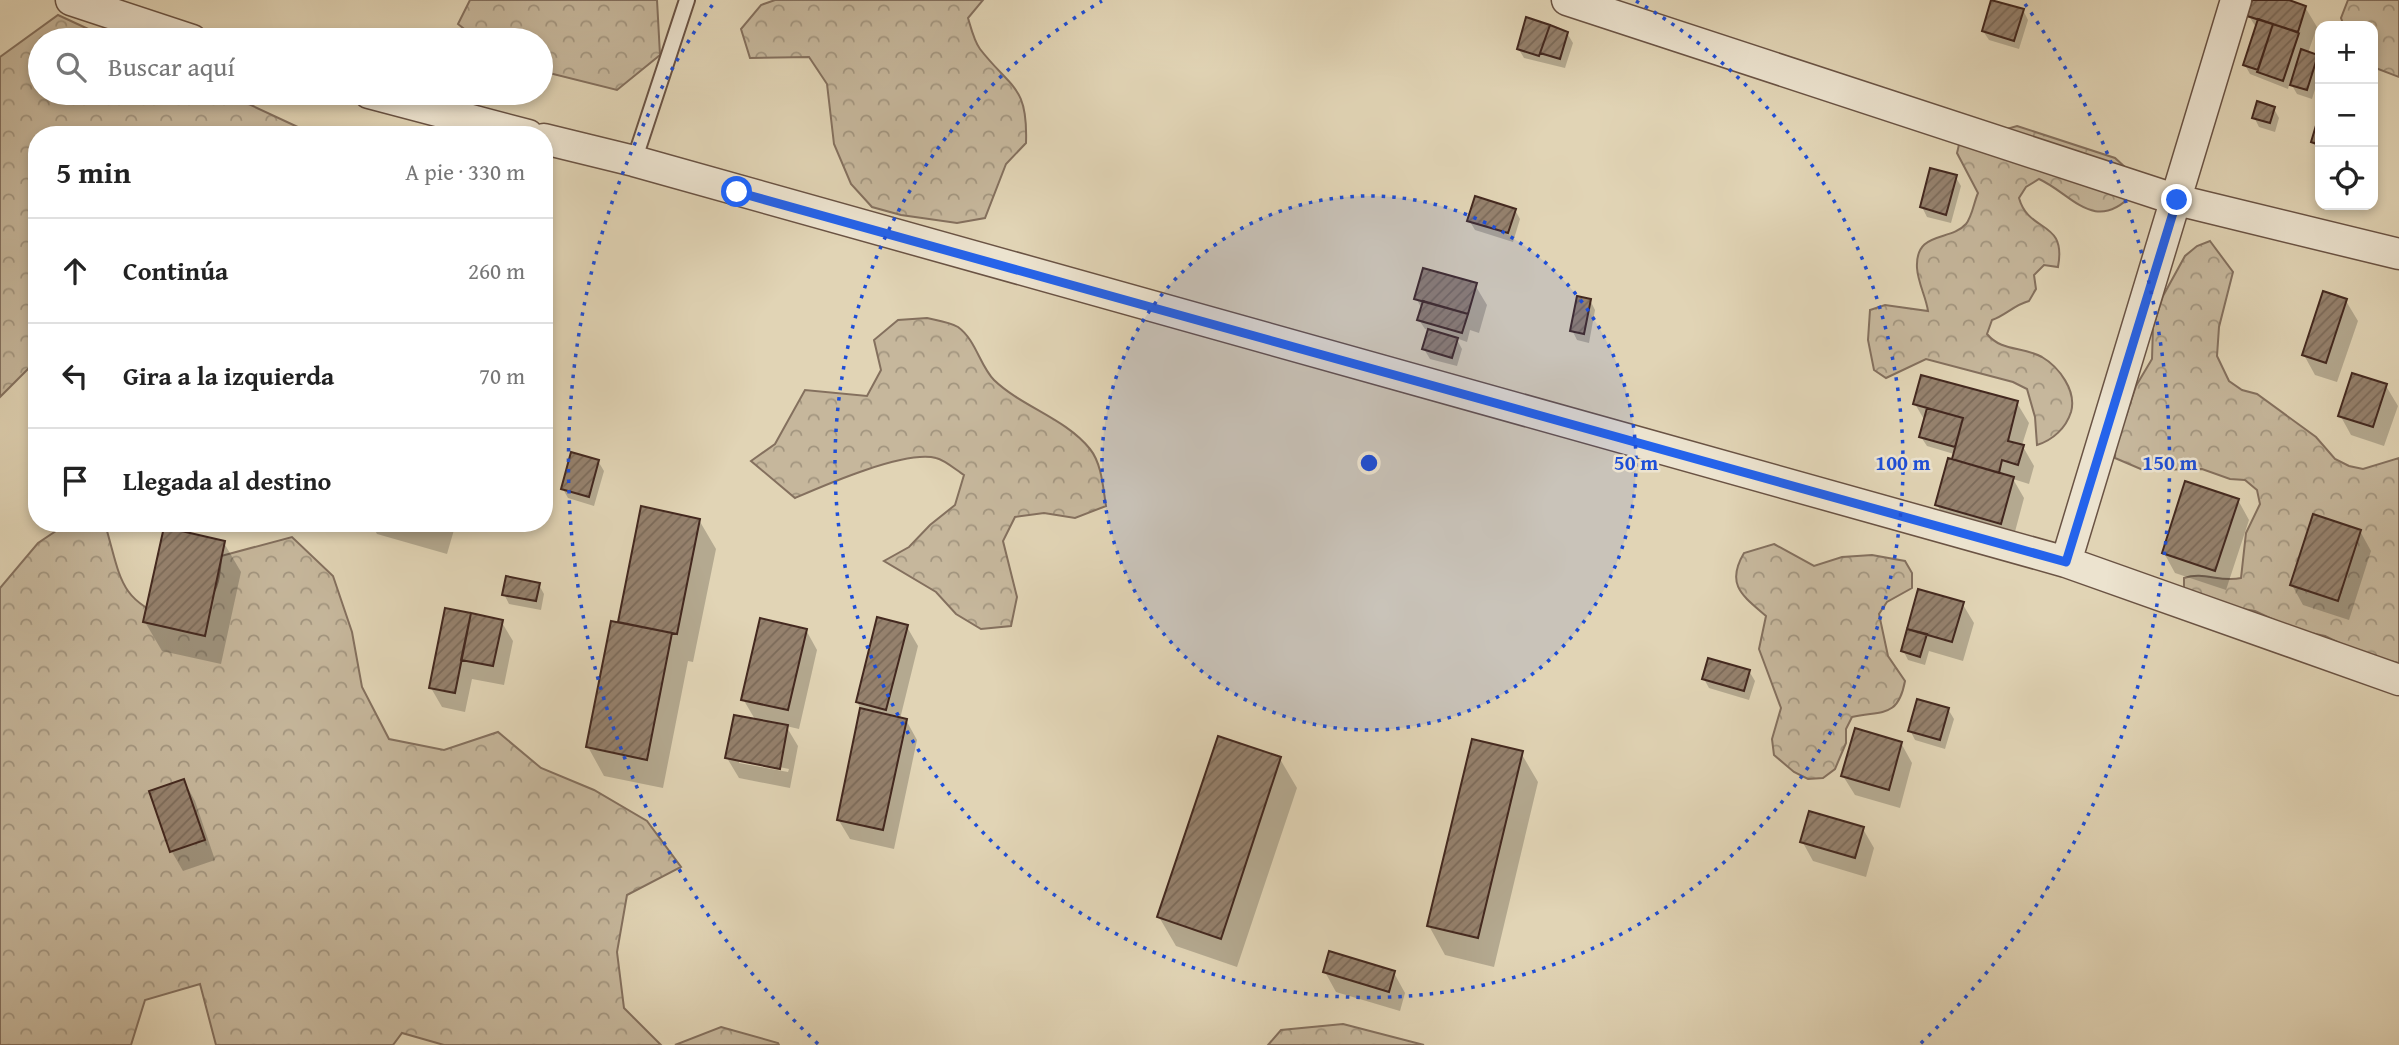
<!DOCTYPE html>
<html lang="es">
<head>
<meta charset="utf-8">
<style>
	:root { --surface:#fff; --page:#f2f2f2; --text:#222; --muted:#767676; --line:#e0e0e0 }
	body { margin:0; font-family:"Gentium Book Plus",serif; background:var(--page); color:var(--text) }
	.controls { position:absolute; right:21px; top:21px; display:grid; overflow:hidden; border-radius:14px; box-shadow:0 4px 10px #0003 }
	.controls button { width:63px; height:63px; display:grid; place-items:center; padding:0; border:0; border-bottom:2px solid var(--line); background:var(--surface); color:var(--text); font:35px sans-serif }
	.stop { position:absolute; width:21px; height:21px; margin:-16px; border:5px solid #2563eb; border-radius:50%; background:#fff }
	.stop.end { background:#2563eb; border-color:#fff; box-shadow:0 2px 7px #0008 }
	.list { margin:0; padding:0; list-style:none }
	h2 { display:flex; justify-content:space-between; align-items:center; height:91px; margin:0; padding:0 28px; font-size:30px }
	h2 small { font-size:23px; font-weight:400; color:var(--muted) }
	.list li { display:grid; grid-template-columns:46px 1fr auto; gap:21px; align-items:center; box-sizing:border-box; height:105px; padding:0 28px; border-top:2px solid var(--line) }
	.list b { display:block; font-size:26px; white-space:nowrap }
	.list em { font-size:23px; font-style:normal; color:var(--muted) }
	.icon { flex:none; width:38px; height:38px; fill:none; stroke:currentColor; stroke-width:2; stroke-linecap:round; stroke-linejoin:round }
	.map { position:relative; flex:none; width:2399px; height:1045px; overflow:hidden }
	.search { position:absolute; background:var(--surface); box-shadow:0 4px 10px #0003; left:28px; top:28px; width:525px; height:77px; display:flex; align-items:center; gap:18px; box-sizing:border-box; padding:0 24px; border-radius:38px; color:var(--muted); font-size:26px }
	.panel { position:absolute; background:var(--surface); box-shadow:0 4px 10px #0003; left:28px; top:126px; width:525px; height:406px; border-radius:28px }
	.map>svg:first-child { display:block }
	.forest { fill:url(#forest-crowns); stroke:#84705e; stroke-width:2 }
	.shadow { fill:#0003; fill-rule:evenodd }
	.building { fill:url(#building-hatch); stroke:#43281f; stroke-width:2 }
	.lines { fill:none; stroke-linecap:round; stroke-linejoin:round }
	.service-casing { stroke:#6a5344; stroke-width:18 }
	.minor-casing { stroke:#6a5344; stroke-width:33 }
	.service { stroke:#ece3cf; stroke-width:14 }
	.minor { stroke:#ece3cf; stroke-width:30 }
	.route { stroke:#2563eb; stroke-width:9 }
	.ring { fill:none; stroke:#1d4ed8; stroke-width:3.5; stroke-dasharray:3.5 7 }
	.centre { fill:#1d4ed8; stroke:#ece3cf; stroke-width:3.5 }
	.ring-label { font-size:21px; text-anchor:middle; font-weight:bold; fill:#1d4ed8; stroke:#ece3cf; stroke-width:5; stroke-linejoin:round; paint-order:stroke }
</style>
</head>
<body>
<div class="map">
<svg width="2399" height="1045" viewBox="0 0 2399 1045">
	<defs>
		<pattern id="forest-crowns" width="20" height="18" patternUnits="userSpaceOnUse" patternTransform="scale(1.75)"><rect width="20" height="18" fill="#c6b79c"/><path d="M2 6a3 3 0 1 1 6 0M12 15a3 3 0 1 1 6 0" fill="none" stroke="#a2957f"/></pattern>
		<pattern id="building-hatch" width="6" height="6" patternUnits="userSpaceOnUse" patternTransform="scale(1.75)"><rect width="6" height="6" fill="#95816d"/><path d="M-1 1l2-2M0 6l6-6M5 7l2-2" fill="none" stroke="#7b6a59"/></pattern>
	</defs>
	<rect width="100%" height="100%" fill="#e1d4b5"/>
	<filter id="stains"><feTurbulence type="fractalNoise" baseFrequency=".00286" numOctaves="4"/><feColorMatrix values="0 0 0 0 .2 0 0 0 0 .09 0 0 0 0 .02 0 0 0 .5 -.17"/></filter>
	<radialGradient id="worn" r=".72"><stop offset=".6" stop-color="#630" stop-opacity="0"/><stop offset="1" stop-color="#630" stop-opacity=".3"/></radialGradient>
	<!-- forest -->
	<path class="forest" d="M470,0h187l3,55 -43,35 -76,-19v-31h-63l-20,-16z
		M775,0h208l-15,18c3,10 6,23 12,31 31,40 48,36 46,94l-20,21 -21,54 -28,5 -56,-8 -29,-8 -21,-23 -17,-40 -7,-60 -18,-27 -59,1 -9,-29 20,-24z
		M2348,0h51v77l-26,-10v-41h-29l-3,-8z
		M58,15l54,25h-72v53h185l90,42h-278v232l-9,2 -28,28v-340z
		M2017,126l98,32 10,9 7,28c-38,39 -60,-1 -93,-16l-13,8 -7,11c10,36 48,21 39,69l-14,-2 -10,10 2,14 -7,12c-15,4 -23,14 -37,19l-5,14c15,18 35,12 55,23 17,10 35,34 29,55 -5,16 -18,28 -34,33l-2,-28 -8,-28 -14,-7 -87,-23 -40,19 -12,-8 -6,-30 2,-30 15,-5 43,6c-2,-14 -10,-28 -11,-43 -2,-38 33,-26 49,-44 6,-7 8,-22 12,-31l-21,-40 4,-17 14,2z
		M2210,241l23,31 -14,55 -2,29 12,25 13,9 15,4 59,43 19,22 14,7 14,3 36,-11v205l-33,-7 -41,-20 -29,-6 -41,-19 -43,-7 -28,-11v-15c20,-7 36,5 57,0l5,-45 14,-29 -3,-14 -12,-10 -15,-1 -28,-10 -59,1 -28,-12 1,-30 10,-12 10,-30 16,-27 1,-32 10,-31 22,-40 12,-10z
		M927,318c9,2 23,4 31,9 18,13 22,39 36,53 28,27 71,38 96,69 12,15 13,39 16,57l-31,12 -31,-5 -29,4 -12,24 14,56 -6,29 -30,3 -25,-15 -20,-22 -52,-31 25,-14 21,-22 25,-20 9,-30c-8,-5 -19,-15 -28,-17 -31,-8 -111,27 -141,40l-44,-37 24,-17 30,-54 62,6 14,-26 -7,-30 24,-20z
		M68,523h40l-1,8c14,49 13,69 64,89 39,-15 48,-22 50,-64l71,-19 41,39 19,56 10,55 27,52 55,11 54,-18 43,36 53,22 53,31 34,46 -54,28 -10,57 7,56 37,37h-217l-42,-12 -9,12h-177l-16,-61 -55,16 -14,45h-131v-457l38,-45z
		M1774,544l40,22 28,-9 30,-2 33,6 7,12v15l-25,14 -8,12 9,42 17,25c-7,38 -24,29 -53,36l-6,12v14l-11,26 -12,9 -15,1 -14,-7 -20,-17 -2,-16 9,-31 -22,-59 7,-33c-23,-20 -41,-31 -22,-63z
		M1343,1024l81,21h-156l13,-15z
		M721,1027l57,16 1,2h-104z"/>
	<!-- shadow -->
	<path class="shadow" d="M1993,0l30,10 5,10 -9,29 -30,-9 -6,-9z
		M2254,0h30l21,7 12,20 -9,26 9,3 3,6v11l-8,26 -15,-5 -7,-12 -2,7 -38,-15 -5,-9 12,-36 -8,-13z
		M1567,33l6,10 -8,25 -41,-10 -6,-10z
		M2274,109l5,9 -4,14 -16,-5 -5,-10z
		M2320,118v34l-8,-11z
		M1955,176l6,10 -10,37 -24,-6 -5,-10z
		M1515,210l5,9 -7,23 -38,-12 -6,-10z
		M1475,285l12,20 -8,28 -9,-3 -3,12 -11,-4 6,11 -5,17 -27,-7 -6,-10 5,-19 -4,-1 -6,-9 3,-11 -6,-11z
		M1590,300l5,10 -6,33 -12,-3 -5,-10z
		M2346,301l12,20 -21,61 -22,-7 -11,-20z
		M2386,386l12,20 -14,40 -33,-11 -11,-20z
		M2017,403l12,20 -7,22 12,21 -5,18 -16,-5 11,19 -12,45 -63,-18 -12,-20 17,-51 -27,-8 -6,-9 4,-16 -10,-17z
		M598,461l6,10 -10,35 -26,-8 -5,-9z
		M2238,500l11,20 -23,70 -51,-17 -11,-20z
		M642,509l57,11 17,29 -23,113 -5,-1 -25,127 -59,-12 -16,-29 31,-123z
		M371,523h85l-9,31 -70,-20z
		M2360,531l11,20 -22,69 -46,-15 -11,-20z
		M224,543l17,29 -20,92 -59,-13 -17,-29z
		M539,585l5,9 -3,16 -32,-6 -5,-10z
		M1962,603l12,20 -11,38 -34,-10 -4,14 -17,-5 -5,-10z
		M501,621l12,20 -9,44 -32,-6 -7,33 -23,-5 -11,-19z
		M907,627l11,19 -18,73 6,1 11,20 -23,109 -44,-10 -12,-20 23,-110 -4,-7z
		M806,630l11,20 -18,79 -13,-3 12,20 -8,42 -51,-10 -12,-20 29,-37 -13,-22zM739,759l50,10 -1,3 -49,-9z
		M1749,671l6,10 -6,19 -40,-12 -5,-9z
		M1948,709l6,10 -9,30 -30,-9 -5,-10z
		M1901,743l11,20 -12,45 -45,-13 -12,-19z
		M1521,753l17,29 -44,185 -49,-12 -16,-29z
		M1280,759l17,29 -60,179 -61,-21 -17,-29z
		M184,781l11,20 20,59 -32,11 -11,-19 -21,-60z
		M1863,829l11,19 -8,29 -53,-16 -11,-20z
		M1325,972l69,1 11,20 -5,18 -64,-19z"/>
	<!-- building -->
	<path class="building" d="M1991,0l33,9 -10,32 -32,-10z
		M2252,0h37l17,6 -8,26 -51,-16z
		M1526,17l24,8 -11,31 -22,-7z
		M2258,19l15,5 -15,46 -15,-5z
		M2273,24l26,9 -16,48 -26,-9z
		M1550,25l18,7 -8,27 -20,-6z
		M2301,49l17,6 -11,35 -17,-5z
		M2257,101l18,6 -5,16 -18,-5z
		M2320,112v33l-9,-3z
		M1930,168l27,7 -11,40 -26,-8z
		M1475,196l41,13 -8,24 -41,-12z
		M1423,268l54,15 -9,31 -54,-15z
		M2323,291l24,8 -21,64 -24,-8z
		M1577,296l14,3 -7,35 -14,-3z
		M1423,301l45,13 -6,19 -45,-13z
		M1428,329l30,9 -6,20 -30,-9z
		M2352,373l35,11 -14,43 -35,-11z
		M1921,375l97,26 -10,40 16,4 -6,20 -16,-5 -3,13 -47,-14 11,-41 -50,-14z
		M1927,408l36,10 -8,29 -36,-10z
		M571,452l28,8 -10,37 -28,-8z
		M1948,458l66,19 -13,47 -66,-19z
		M2185,481l54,18 -24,72 -53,-18z
		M641,506l59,13 -23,115 -59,-12z
		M2313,514l48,16 -23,71 -48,-16z
		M164,527l61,14 -20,95 -62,-14z
		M506,576l34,7 -4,18 -34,-6z
		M1918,589l46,13 -12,40 -45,-13z
		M445,608l26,5 -16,80 -26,-5z
		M471,613l32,7 -10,46 -32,-6z
		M877,617l31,8 -22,85 -30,-8z
		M760,618l47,11 -19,81 -47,-10z
		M611,621l61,12 -25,127 -61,-13z
		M1907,629l20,5 -7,23 -19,-6z
		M1708,658l42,12 -6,21 -42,-12z
		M1917,699l32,9 -9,32 -32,-9z
		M860,708l47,11 -24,111 -46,-10z
		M734,715l54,10 -8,44 -55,-11z
		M1855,728l47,14 -13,48 -48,-14z
		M1218,736l63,21 -60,182 -64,-22z
		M1472,739l51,12 -45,187 -51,-12z
		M184,779l21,61 -35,12 -21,-61z
		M1809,811l55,16 -9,31 -55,-16z
		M1329,951l66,20 -6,21 -66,-20z"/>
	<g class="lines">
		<defs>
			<path id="service" d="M634,161l53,-161"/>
			<path id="minor" d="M71,0l121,40
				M1567,0l610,200 222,54
				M369,93l159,42
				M544,139l90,22 1432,401 333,118
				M2066,562l170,-562"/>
		</defs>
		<!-- service casing -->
		<use href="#service" class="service-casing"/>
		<!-- minor casing -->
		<use href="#minor" class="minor-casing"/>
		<!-- service -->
		<use href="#service" class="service"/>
		<!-- minor -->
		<use href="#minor" class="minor"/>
	</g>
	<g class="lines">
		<!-- route -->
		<path class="route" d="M737,192l1329,370 111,-362"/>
	</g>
	<!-- distance rings -->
	<circle cx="1369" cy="463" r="267" fill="#1d4ed8" fill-opacity=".12"/>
	<g class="ring">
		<circle cx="1369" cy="463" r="267"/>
		<path d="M1636 1A534 534 0 1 1 1102 1"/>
		<path d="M818 1044A801 801 0 0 1 713 4M2025 4A801 801 0 0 1 1920 1044"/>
	</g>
	<circle cx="1369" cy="463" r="10" class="centre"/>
	<g class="ring-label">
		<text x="1636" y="470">50 m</text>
		<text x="1903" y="470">100 m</text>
		<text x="2170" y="470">150 m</text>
	</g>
	<rect width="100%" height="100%" filter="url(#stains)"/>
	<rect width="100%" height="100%" fill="url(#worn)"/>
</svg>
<div class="controls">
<button>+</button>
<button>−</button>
<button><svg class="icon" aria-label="locate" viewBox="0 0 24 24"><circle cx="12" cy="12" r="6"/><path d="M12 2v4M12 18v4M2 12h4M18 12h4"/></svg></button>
</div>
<div class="stop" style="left:737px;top:192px"></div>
<div class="stop end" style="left:2177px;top:200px"></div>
<div class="search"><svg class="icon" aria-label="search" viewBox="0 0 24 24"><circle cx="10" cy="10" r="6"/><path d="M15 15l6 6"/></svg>Buscar aquí</div>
<section class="panel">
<h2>5 min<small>A pie · 330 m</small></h2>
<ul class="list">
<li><svg class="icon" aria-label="ahead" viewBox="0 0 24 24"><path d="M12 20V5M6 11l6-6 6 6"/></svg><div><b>Continúa</b></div><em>260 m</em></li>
<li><svg class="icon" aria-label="left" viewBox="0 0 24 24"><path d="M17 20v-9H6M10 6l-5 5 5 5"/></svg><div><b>Gira a la izquierda</b></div><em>70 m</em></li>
<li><svg class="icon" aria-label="arrive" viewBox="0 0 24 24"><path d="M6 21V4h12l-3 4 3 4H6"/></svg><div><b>Llegada al destino</b></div></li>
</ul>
</section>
</div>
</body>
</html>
